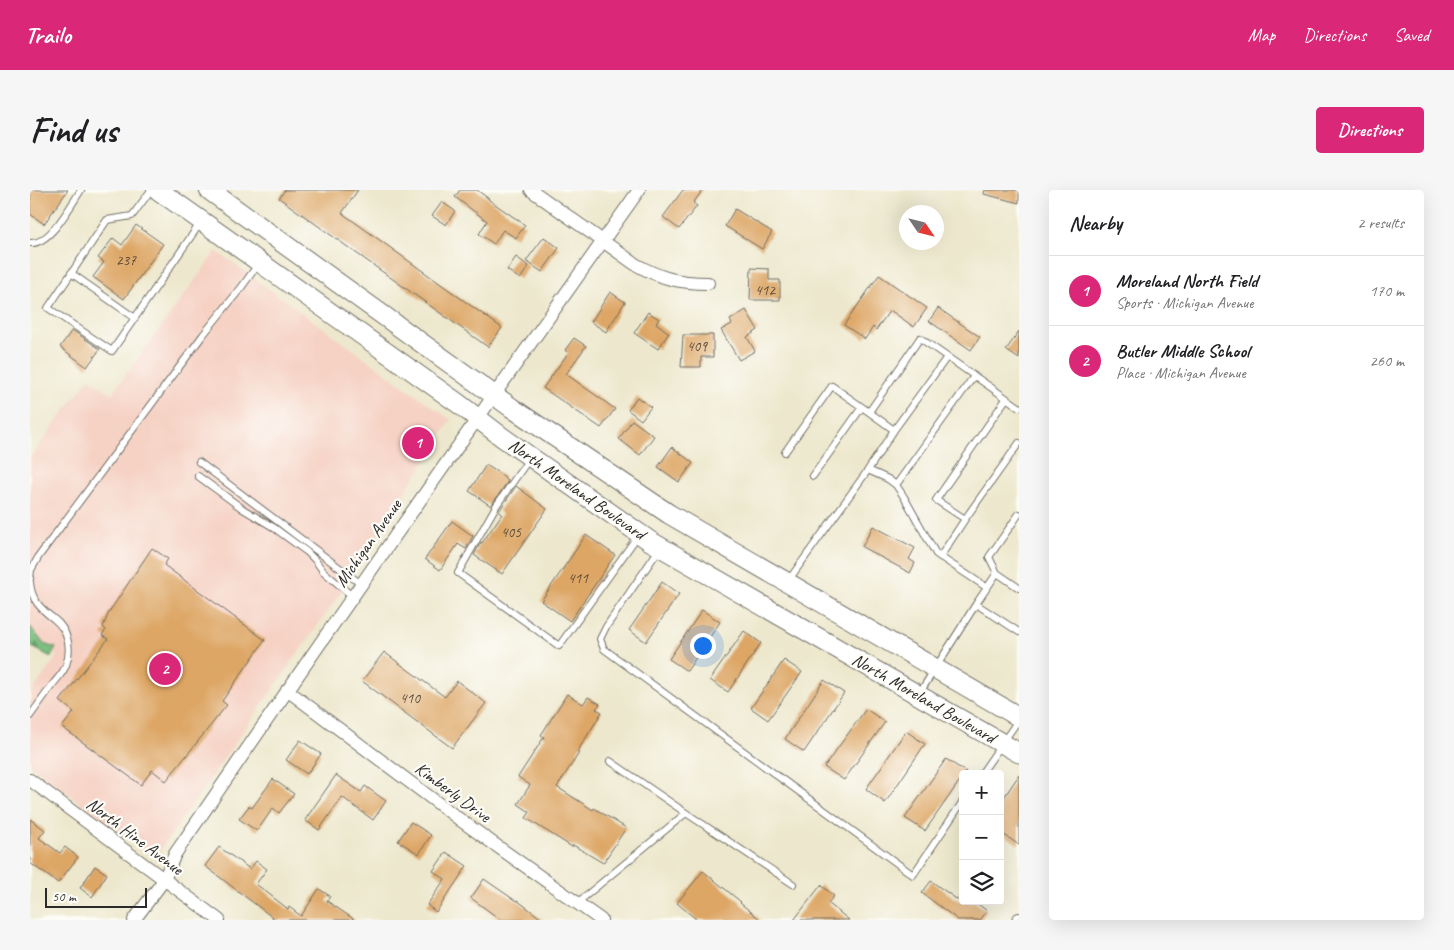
<!DOCTYPE html>
<html lang="en">
<head>
<meta charset="utf-8">
<style>
	:root { --surface:#fff; --page:#f6f6f6; --text:#202124; --muted:#757577; --line:#e0e0e0; --accent:#db2777 }
	body { margin:0; font-family:Caveat,sans-serif; background:var(--page); color:var(--text) }
	.controls { position:absolute; right:15px; bottom:15px; display:grid; overflow:hidden; border-radius:5px; box-shadow:0 5px 20px #0002 }
	.controls button { width:45px; height:45px; display:grid; place-items:center; padding:0; border:0; border-bottom:1px solid var(--line); background:var(--surface); color:var(--text); font:25px sans-serif }
	.compass { position:absolute; left:869px; top:15px; width:45px; height:45px; border-radius:50%; background:var(--surface); box-shadow:0 5px 20px #0002; rotate:125deg }
	.scale { position:absolute; left:15px; bottom:12px; width:102px; box-sizing:border-box; padding-left:5px; border:2px solid #2b2b2b; border-top:0; font-size:14px; line-height:18px; white-space:nowrap; color:#2b2b2b; -webkit-text-stroke:4px #fdfcf7; paint-order:stroke }
	.you { position:absolute; left:672px; top:455px; width:18px; height:18px; margin:-12px; border:4px solid #fff; border-radius:50%; background:#1a73e8; box-shadow:0 0 0 8px #1a73e833 }
	.badge { display:grid; place-items:center; width:32px; height:32px; border-radius:50%; background:var(--accent); color:#fff; font-size:16px; font-weight:700 }
	.pin { position:absolute; translate:-50% -50%; border:2px solid #fff; box-shadow:0 1px 5px #0006 }
	.list { margin:0; padding:0; list-style:none }
	h2 { display:flex; justify-content:space-between; align-items:center; height:65px; margin:0; padding:0 20px; font-size:21px }
	h2 small { font-size:16px; font-weight:400; color:var(--muted) }
	.list li { display:grid; grid-template-columns:32px 1fr auto; gap:15px; align-items:center; box-sizing:border-box; height:70px; padding:0 20px; border-top:1px solid var(--line) }
	.list b { display:block; font-size:19px; white-space:nowrap }
	.list p { margin:0; font-size:16px; white-space:nowrap; color:var(--muted) }
	.list em { font-size:16px; font-style:normal; color:var(--muted) }
	.icon { flex:none; width:28px; height:28px; fill:none; stroke:currentColor; stroke-width:2; stroke-linecap:round; stroke-linejoin:round }
	.map { position:relative; flex:none; width:989px; height:730px; overflow:hidden; border-radius:5px }
	header { display:flex; align-items:center; gap:30px; box-sizing:border-box; height:70px; padding:0 25px; background:var(--accent); color:#fff }
	header strong { font-size:24px }
	nav { display:flex; gap:28px; margin-inline-start:auto; font-size:18px }
	.intro { display:flex; align-items:center; justify-content:space-between; box-sizing:border-box; height:120px; padding:0 30px }
	h1 { margin:0; font-size:35px }
	.button { padding:12px 22px; border-radius:5px; background:var(--accent); color:#fff; font-size:18px; font-weight:700 }
	main { display:flex; gap:30px; padding:0 30px }
	aside { flex:1; background:var(--surface); border-radius:5px; box-shadow:0 5px 20px #0002 }
	.map>svg:first-child { display:block }
	.built { fill:#f6d2c4 }
	.forest { fill:url(#forest-firs); stroke:#537456 }
	.building { fill:#dda665 }
	.lines { fill:none; stroke-linecap:round; stroke-linejoin:round }
	.lane-casing { stroke:#6f6d64; stroke-width:8 }
	.street-casing { stroke:#6f6d64; stroke-width:14 }
	.secondary-casing { stroke:#6f6d64; stroke-width:21 }
	.lane { stroke:#fff; stroke-width:6 }
	.street { stroke:#fff; stroke-width:12 }
	.secondary { stroke:#fff; stroke-width:19 }
	.labels { text-anchor:middle; stroke-width:4.5; stroke-linejoin:round; paint-order:stroke }
	.number-label { font-size:15px; fill:#584a3a }
	.street-label { font-size:18px; fill:#2b2b2b; stroke:#fdfcf7 }
</style>
</head>
<body>
<header>
<strong>Trailo</strong>
<nav><a>Map</a><a>Directions</a><a>Saved</a></nav>
</header>
<div class="intro"><h1>Find us</h1><a class="button">Directions</a></div>
<main>
<div class="map">
<svg width="989" height="730" viewBox="0 0 989 730">
	<defs>
		<pattern id="forest-firs" width="22" height="20" patternUnits="userSpaceOnUse" patternTransform="scale(1.25)"><rect width="22" height="20" fill="#7bbd80"/><path d="M5 1l3.5 6h-7zM16 11l3.5 6h-7z" fill="#659a69"/></pattern>
	</defs>
	<rect width="100%" height="100%" fill="#fdfcf7"/>
	<filter id="ink" filterUnits="userSpaceOnUse"><feTurbulence type="fractalNoise" baseFrequency=".02" numOctaves="2"/><feDisplacementMap in="SourceGraphic" scale="10" xChannelSelector="R" yChannelSelector="G"/><feConvolveMatrix kernelMatrix="1 2 1 2 8 2 1 2 1" color-interpolation-filters="sRGB"/></filter>
	<filter id="wash" filterUnits="userSpaceOnUse"><feTurbulence type="fractalNoise" baseFrequency=".0096" numOctaves="4" result="noise"/><feDisplacementMap in="SourceGraphic" scale="20" xChannelSelector="R" yChannelSelector="G"/><feGaussianBlur stdDeviation="1.12" result="paint"/><feColorMatrix in="noise" values="0 0 0 0 0 0 0 0 0 0 0 0 0 0 0 0 0 1.4 0 .05"/><feComposite in="paint" operator="in"/></filter>
	<g filter="url(#wash)">
		<rect width="100%" height="100%" fill="#ede8cd"/>
		<!-- built -->
		<path class="built" d="M186,61l235,169 -108,169 -176,251 -7,10 -7,4 -7,-2 -116,-87v-71l27,-38 -27,-19v-179l59,-80 23,16z"/>
		<!-- forest -->
		<path class="forest" d="M0,436l14,18 12,4 -5,9 -21,-11z"/>
		<g id="blocks">
			<!-- building -->
			<path class="building" d="M0,0h38l-24,34 -14,-10z
				M255,0h73l-16,23 160,115 -14,19 -209,-149z
				M430,0h17l12,9v1l36,25 -9,13 -13,-8 -9,14 -15,-10 8,-13 -32,-24z
				M653,0h20l-10,13 4,3 -18,23 -16,-12z
				M955,0h34v13l-35,-9z
				M412,12l13,9 -9,14 -14,-9z
				M705,19l37,23 -10,17 -37,-23z
				M106,35l27,19 -39,55 -31,-22 11,-15 -6,-4 15,-20 9,7z
				M514,47l15,11 -17,24 -16,-11z
				M486,67l13,9 -9,13 -13,-9z
				M721,78l18,1v11h11v20h-30z
				M849,85l48,33 -13,19 -24,-17 -14,20 -3,-3 -8,12 -21,-14z
				M580,102l15,10 -19,30 -15,-10z
				M908,118l42,29 -9,13 -42,-29z
				M716,120l12,20 -11,7 8,14 -16,9 -18,-30 11,-6 -2,-4z
				M618,122l11,7 -3,4 13,10 -11,16 -24,-16z
				M42,140l28,19 -13,18 -27,-20z
				M989,141v28l-13,-9z
				M653,145h30v22h-12v10h-20z
				M544,148l12,8 -20,28 49,35 -14,19 -58,-40 25,-35 -3,-3z
				M607,207l14,10 -10,13 -13,-10z
				M602,230l22,16 -14,19 -21,-16z
				M642,257l21,16 -14,19 -21,-15z
				M456,275l19,12 -1,1 4,3 -17,25 -22,-15z
				M486,296l31,23 -45,65 -28,-19 7,-13 1,1 20,-29 -3,-3z
				M422,331l21,15 -7,13 -8,-5 -18,26 -15,-11z
				M843,336l42,22 -6,11 6,4 -5,10 -48,-26z
				M556,345l29,20 -45,66 -29,-20z
				M122,358l16,11 -4,6 101,75 -43,61 5,4 -61,76 -14,-11 -11,15 -79,-58 12,-15 -14,-11 48,-62 -6,-4 4,-5 -3,-3 6,-15z
				M632,392l17,12 -33,48 -17,-12z
				M672,420l18,12 -33,49 -18,-12z
				M714,441l17,12 -33,49 -18,-12z
				M354,462l61,45 12,-16 29,22 -34,45 -90,-67z
				M754,470l18,12 -34,48 -17,-12z
				M794,490l20,13 -40,59 -19,-13z
				M537,504l16,10 5,-7 12,7 -4,5 6,3 -25,40 2,1 -22,34 36,23 1,-2 32,20 -23,35 -30,-18 -1,2 -46,-29 4,-6 -12,-8 12,-19 -12,-8 26,-40 -3,-2z
				M836,519l19,13 -41,58 -20,-13z
				M876,541l19,13 -40,59 -19,-14z
				M270,550l21,14 -14,20 -21,-14z
				M916,569l20,13 -3,2v2l-38,55 -20,-13z
				M306,585l25,17 4,-6 21,15 -13,19 -31,-23 -23,33 -14,-10z
				M989,585v70l-19,-13v-29z
				M243,589l21,15 -15,19 -6,-5 -16,23 -18,-12 10,-13 3,2z
				M0,629l15,11 -6,8 21,15 5,-6 13,10 -20,26 -28,-20z
				M381,632l20,13 -12,19 -21,-13z
				M189,657l31,22 6,-8 11,8 -11,15 32,25 1,-2 12,9 18,-27 11,7 -3,5 28,19h-79l-71,-54z
				M416,662l21,14 -31,46 -9,-7 18,-26 -12,-8z
				M65,676l12,8 -15,23 -12,-9z
				M673,681l38,31 -1,1 21,17h-64l-20,-17z
				M454,689l32,22 1,-1 26,20h-42l-30,-22z
				M901,691l28,20h15l13,10 -7,9h-22l-36,-27z
				M791,695l13,11 -6,7 21,17h-55z"/>
		</g>
	</g>
	<g filter="url(#ink)">
		<use href="#blocks" fill-opacity="0" stroke="#6f6d64" stroke-width="1"/>
		<g class="lines">
			<defs>
				<path id="lane" d="M121,0l-19,26 -25,4 -59,88 64,43 89,-129
					M0,53c20,2 41,-38 51,-53
					M41,83l64,45
					M864,240l53,-73
					M755,262l47,-66 37,26 51,-74 99,69
					M499,269l-33,47 -38,67 101,73 80,-112
					M169,272l162,122
					M838,280l26,-40 -25,-18
					M168,286l45,33 30,18 34,25 8,8 8,11 29,25
					M783,286l49,-69
					M866,295l78,-109
					M989,324l-30,43 8,16 22,15
					M935,329l54,-76
					M630,358l-54,79 -6,12 4,10 309,226 50,-74
					M910,367l25,-38 -29,-19 70,-101
					M0,389l1,-9 8,-14 164,-221 38,-47 18,-25
					M758,391l80,-111 20,9 8,6 8,12 32,57 50,33
					M0,392c1,18 11,27 24,37 14,11 18,29 12,46 -2,7 -8,13 -13,19 -8,11 -15,21 -23,32
					M946,414l21,-31
					M889,504l57,-90 43,28
					M580,571l76,52
					M951,584l38,-55
					M547,713l109,-90 107,71"/>
				<path id="street" d="M501,0l104,74c25,14 43,19 73,19
					M257,500l172,129 142,101
					M0,590l189,140
					M104,730l30,-40 11,-26c152,-223 308,-444 464,-664
					M988,730l1,-1"/>
				<path id="secondary" d="M128,0l301,214 43,33 148,104 369,212
					M179,0l303,218 157,106 350,203"/>
			</defs>
			<!-- lane casing -->
			<use href="#lane" class="lane-casing"/>
			<!-- street casing -->
			<use href="#street" class="street-casing"/>
			<!-- secondary casing -->
			<use href="#secondary" class="secondary-casing"/>
			<!-- lane -->
			<use href="#lane" class="lane"/>
			<!-- street -->
			<use href="#street" class="street"/>
			<!-- secondary -->
			<use href="#secondary" class="secondary"/>
		</g>
	</g>
	<g class="labels">
		<!-- number labels -->
		<g class="number-label">
			<text x="96" y="75">237</text>
			<text x="735" y="105">412</text>
			<text x="667" y="161">409</text>
			<text x="481" y="347">405</text>
			<text x="548" y="393">411</text>
			<text x="380" y="513">410</text>
		</g>
		<!-- street labels -->
		<g class="street-label">
			<text transform="translate(547 299) rotate(35)" y="6">North Moreland Boulevard</text>
			<text transform="translate(338 353) rotate(-55)" y="6">Michigan Avenue</text>
			<text transform="translate(894 508) rotate(30)" y="6">North Moreland Boulevard</text>
			<text transform="translate(423 602) rotate(36)" y="6">Kimberly Drive</text>
			<text transform="translate(105 646) rotate(37)" y="6">North Hine Avenue</text>
		</g>
	</g>
</svg>
<div class="controls">
<button>+</button>
<button>−</button>
<button><svg class="icon" aria-label="layers" viewBox="0 0 24 24"><path d="M12 4l9 5-9 5-9-5zM3 14l9 5 9-5"/></svg></button>
</div>
<svg class="compass" viewBox="-18 -18 36 36"><path d="M0-13l5 13h-10z" fill="#e53935"/><path d="M0 13l5-13h-10z" fill="#757577"/></svg>
<div class="scale">50 m</div>
<div class="you"></div>
<div class="pin badge" style="left:388px;top:253px">1</div>
<div class="pin badge" style="left:135px;top:479px">2</div>
</div>
<aside>
<h2>Nearby<small>2 results</small></h2>
<ul class="list">
<li><span class="badge">1</span><div><b>Moreland North Field</b><p>Sports · Michigan Avenue</p></div><em>170 m</em></li>
<li><span class="badge">2</span><div><b>Butler Middle School</b><p>Place · Michigan Avenue</p></div><em>260 m</em></li>
</ul>
</aside>
</main>
</body>
</html>
